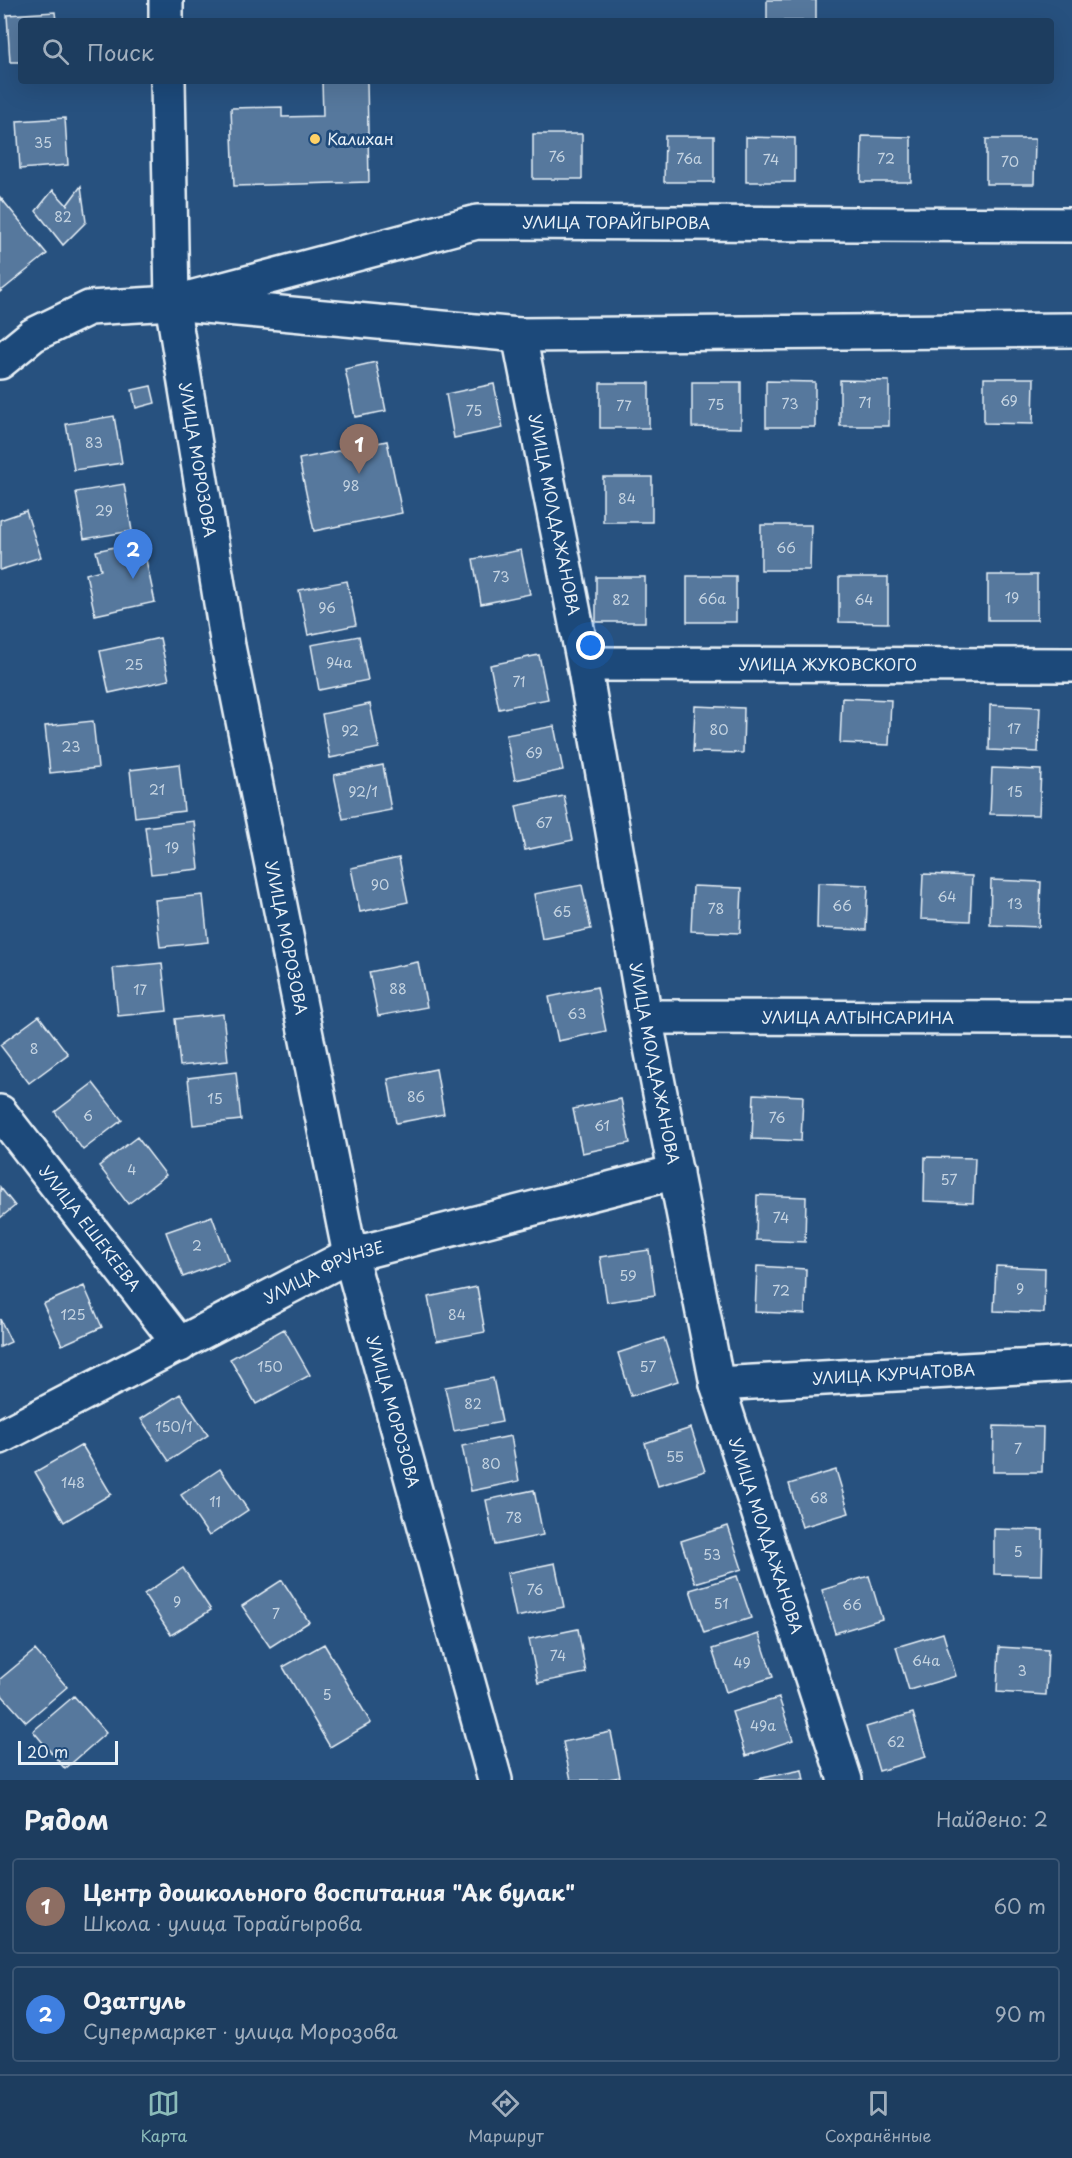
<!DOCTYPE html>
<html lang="ru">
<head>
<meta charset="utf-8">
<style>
	:root { --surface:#1d3d5f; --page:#254465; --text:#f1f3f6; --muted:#a0aebd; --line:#3b5674; --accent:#8bbbb9 }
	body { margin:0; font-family:"Playpen Sans",sans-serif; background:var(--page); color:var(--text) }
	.scale { position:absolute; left:18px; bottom:15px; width:100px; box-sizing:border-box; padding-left:6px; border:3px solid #e8f1f8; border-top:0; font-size:16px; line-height:21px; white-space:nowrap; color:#e8f1f8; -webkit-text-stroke:4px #1f4a7a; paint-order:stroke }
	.you { position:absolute; left:591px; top:646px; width:21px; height:21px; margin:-15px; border:4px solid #fff; border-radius:50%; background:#1a73e8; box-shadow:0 0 0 9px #1a73e833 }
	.badge { display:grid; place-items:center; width:39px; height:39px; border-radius:50%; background:var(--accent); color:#fff; font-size:20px; font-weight:700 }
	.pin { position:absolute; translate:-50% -50px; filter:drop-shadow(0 2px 3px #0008) }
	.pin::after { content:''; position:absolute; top:32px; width:21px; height:18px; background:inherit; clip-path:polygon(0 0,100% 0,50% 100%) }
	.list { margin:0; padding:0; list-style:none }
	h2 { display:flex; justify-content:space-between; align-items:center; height:78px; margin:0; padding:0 24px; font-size:26px }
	h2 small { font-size:20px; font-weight:400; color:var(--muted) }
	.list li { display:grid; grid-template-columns:39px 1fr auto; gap:18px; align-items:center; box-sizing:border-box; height:96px; margin:0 12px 12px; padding:0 12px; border:2px solid var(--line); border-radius:6px }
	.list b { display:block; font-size:22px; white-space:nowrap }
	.list p { margin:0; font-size:20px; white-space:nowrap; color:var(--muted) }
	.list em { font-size:20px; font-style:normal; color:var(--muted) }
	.icon { flex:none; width:33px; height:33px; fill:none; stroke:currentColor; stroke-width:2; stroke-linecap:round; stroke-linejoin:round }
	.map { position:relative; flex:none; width:1072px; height:1780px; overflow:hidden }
	.search { position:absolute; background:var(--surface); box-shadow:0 6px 24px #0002; left:18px; right:18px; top:18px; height:66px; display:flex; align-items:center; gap:15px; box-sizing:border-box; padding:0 21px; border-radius:6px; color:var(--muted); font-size:22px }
	.sheet { height:294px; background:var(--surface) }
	nav { display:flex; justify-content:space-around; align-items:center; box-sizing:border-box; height:84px; border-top:2px solid var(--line); background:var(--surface); font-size:16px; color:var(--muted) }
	nav a { display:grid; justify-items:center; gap:3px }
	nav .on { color:var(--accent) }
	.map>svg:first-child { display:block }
	.building { fill:#57789d; stroke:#e8f1f8; stroke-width:1.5 }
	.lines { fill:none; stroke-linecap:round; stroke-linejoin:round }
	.street-casing { stroke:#e8f1f8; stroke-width:38 }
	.secondary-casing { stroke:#e8f1f8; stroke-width:38 }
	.street { stroke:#1f4a7a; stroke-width:33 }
	.secondary { stroke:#1f4a7a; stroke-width:33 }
	.poi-dot { fill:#ffd166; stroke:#1f4a7a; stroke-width:2 }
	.labels { text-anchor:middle; stroke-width:6; stroke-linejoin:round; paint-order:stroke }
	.number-label { font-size:14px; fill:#c4d3e1 }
	.poi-label { font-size:16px; fill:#e8f1f8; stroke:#1f4a7a; text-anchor:start }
	.street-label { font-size:16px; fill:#e8f1f8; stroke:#1f4a7a }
</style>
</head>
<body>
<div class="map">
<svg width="1072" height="1780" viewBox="0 0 1072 1780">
	<rect width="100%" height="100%" fill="#27517f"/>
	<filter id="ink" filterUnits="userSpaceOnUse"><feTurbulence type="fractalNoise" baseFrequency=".0167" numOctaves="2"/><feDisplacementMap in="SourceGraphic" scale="12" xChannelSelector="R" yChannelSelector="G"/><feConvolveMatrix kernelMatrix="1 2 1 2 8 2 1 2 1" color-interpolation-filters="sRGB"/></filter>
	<g filter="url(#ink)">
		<!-- building -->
		<path class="building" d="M767,0h49v21h-49z
			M55,12l1,9h-35v41h-11l-3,-47z
			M322,81h45l2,101 -135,4 -3,-78 51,-1v10l41,-1z
			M65,118l3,47 -48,4 -3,-48z
			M533,134h49v45h-49z
			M665,136h49v46h-50z
			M862,136l49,1v45h-50z
			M746,137l49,1v44h-49z
			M986,139h49l-1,45h-48z
			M81,186l5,36 -23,23 -27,-34 17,-21 14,15z
			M0,197l47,57 -47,38z
			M376,362l10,49 -31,6 -10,-48z
			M984,378h50l-1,46 -49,-1z
			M840,380l49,1v45h-49z
			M766,381l49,1v45h-49z
			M692,382h49v46l-49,-1z
			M600,383h49v45h-49z
			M494,384l9,44 -49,10 -8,-44z
			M151,386l4,17 -19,5 -4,-18z
			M114,416l8,47 -48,7 -8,-46z
			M387,441l15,72 -88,18 -15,-72z
			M603,477h49v45h-49z
			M124,484l8,47 -48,8 -8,-47z
			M26,511l15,46 -41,13v-50z
			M761,525h50l-1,45h-49z
			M142,541l13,61 -60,13 -9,-41 15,-4 -5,-19z
			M521,550l9,44 -49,10 -8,-45z
			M988,575h49v45h-49z
			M687,576h49v46h-49z
			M596,577h49v45h-49z
			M839,577h49v46l-49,-1z
			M347,581l9,44 -48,10 -9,-45z
			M359,636l9,44 -49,10 -8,-45z
			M160,638l9,42 -60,13 -9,-42z
			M539,655l9,44 -49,10 -9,-44z
			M842,698l49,2 -2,45 -49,-2z
			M370,704l9,44 -49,10 -8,-44z
			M990,705l50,2 -2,45 -49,-2z
			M695,706l49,2 -1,45 -50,-1z
			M93,721l5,47 -48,5 -5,-47z
			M554,726l9,44 -48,10 -9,-45z
			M179,764l5,47 -49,6 -5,-47z
			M383,765l8,45 -48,9 -9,-44z
			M992,768l49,2 -2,45 -49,-1z
			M564,796l9,44 -48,10 -9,-44z
			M194,821l5,48 -48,5 -6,-47z
			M399,858l9,44 -48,10 -9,-44z
			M923,874l49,2 -2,45 -49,-2z
			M991,880l50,2 -2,45 -49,-2z
			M818,883l50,2 -2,45 -49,-2z
			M582,885l9,44 -49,10 -8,-45z
			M693,886l49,2 -2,45 -49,-2z
			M203,895l5,47 -48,5 -5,-47z
			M418,962l9,45 -49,9 -9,-44z
			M162,963l5,48 -49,5 -5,-48z
			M597,987l9,44 -48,10 -9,-44z
			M223,1014l5,47 -48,5 -5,-47z
			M39,1016l29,38 -39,29 -29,-38z
			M436,1069l8,45 -48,9 -8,-44z
			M236,1072l5,48 -48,5 -5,-47z
			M93,1083l29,37 -39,30 -28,-38z
			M754,1094l49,2 -2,45 -49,-2z
			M621,1099l9,44 -48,10 -9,-44z
			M137,1137l29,38 -38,29 -29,-38z
			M925,1157l50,1 -2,45 -49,-2z
			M0,1187l15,19 -15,12z
			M757,1195l49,2 -1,45 -49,-2z
			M212,1216l16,44 -45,17 -17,-45z
			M649,1250l6,45 -48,7 -7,-45z
			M757,1266l49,3 -1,45 -50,-2z
			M996,1266l49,2 -1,45 -50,-2z
			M84,1286l18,41 -40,18 -19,-41z
			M477,1287l8,45 -48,9 -9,-44z
			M0,1319l11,23 -11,5z
			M284,1329l26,46 -54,29 -26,-45z
			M664,1338l14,43 -47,15 -13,-43z
			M493,1378l9,44 -48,9 -9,-44z
			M180,1394l28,41 -39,26 -28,-42z
			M994,1426l49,1 -1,45h-49z
			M691,1428l14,43 -47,15 -13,-43z
			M511,1436l8,45 -48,10 -9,-45z
			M82,1445l29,49 -47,28 -29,-50z
			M220,1469l28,41 -39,26 -28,-41z
			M836,1470l13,43 -47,14 -13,-43z
			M534,1490l9,45 -48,10 -9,-45z
			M728,1526l14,43 -47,14 -14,-42z
			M994,1529l49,1 -1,45 -48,-1z
			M555,1563l9,44 -48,10 -9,-44z
			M183,1568l28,42 -40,25 -27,-41z
			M737,1576l14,42 -47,15 -14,-43z
			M869,1576l13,43 -47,14 -13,-43z
			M282,1580l27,42 -39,25 -28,-41z
			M578,1629l8,44 -48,10 -9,-44z
			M943,1633l13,43 -47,14 -13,-43z
			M759,1634l14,43 -47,15 -14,-43z
			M324,1644l47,79 -41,24 -47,-80z
			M999,1647l49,3 -2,45 -49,-3z
			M35,1650l32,37 -41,35 -26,-29v-14z
			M74,1696l32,37 -41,36 -32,-38z
			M779,1698l14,42 -47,16 -14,-44z
			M913,1713l13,44 -47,14 -13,-44z
			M611,1732l9,45 -18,3h-31l-8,-38z
			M802,1770l2,10h-51z"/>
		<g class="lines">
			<defs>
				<g id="street">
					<path id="s1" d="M194,297l283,-75 595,3"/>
					<path id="s2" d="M519,335l65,329 61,353 72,367 128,396"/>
					<path d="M0,362l33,-27 56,-27 83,-5 347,32 553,-5"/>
					<path id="s3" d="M584,664l488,1"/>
					<path id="s4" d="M645,1017l427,1"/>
					<path id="s5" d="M0,1112l180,233"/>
					<path id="s6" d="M717,1384l355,-20"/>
					<path id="s7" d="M0,1437l350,-182 326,-83"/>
				</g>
				<g id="secondary">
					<path d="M166,0v21"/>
					<path id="s8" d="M168,81l4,222 56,343 122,609 145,525"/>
				</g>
			</defs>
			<!-- street casing -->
			<use href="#street" class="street-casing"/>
			<!-- secondary casing -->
			<use href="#secondary" class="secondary-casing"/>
			<!-- street -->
			<use href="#street" class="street"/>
			<!-- secondary -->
			<use href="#secondary" class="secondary"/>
		</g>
	</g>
	<!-- markers -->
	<circle class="poi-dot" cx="315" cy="139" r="6"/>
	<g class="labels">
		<!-- number labels -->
		<g class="number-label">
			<text x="43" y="148">35</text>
			<text x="557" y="162">76</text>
			<text x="689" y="164">76а</text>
			<text x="886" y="164">72</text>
			<text x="771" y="165">74</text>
			<text x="1010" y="167">70</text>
			<text x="63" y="222">82</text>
			<text x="1009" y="406">69</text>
			<text x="865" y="408">71</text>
			<text x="790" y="409">73</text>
			<text x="716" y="410">75</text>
			<text x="624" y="411">77</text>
			<text x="474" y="416">75</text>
			<text x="94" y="448">83</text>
			<text x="351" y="491">98</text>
			<text x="627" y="504">84</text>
			<text x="104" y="516">29</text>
			<text x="786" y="553">66</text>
			<text x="501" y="582">73</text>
			<text x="1012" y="603">19</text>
			<text x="712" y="604">66а</text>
			<text x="621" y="605">82</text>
			<text x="864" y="605">64</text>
			<text x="327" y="613">96</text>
			<text x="339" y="668">94а</text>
			<text x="134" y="670">25</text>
			<text x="519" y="687">71</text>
			<text x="1014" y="734">17</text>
			<text x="719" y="735">80</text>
			<text x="350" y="736">92</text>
			<text x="71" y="752">23</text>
			<text x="534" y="758">69</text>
			<text x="157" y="795">21</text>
			<text x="363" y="797">92/1</text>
			<text x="1015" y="797">15</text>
			<text x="544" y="828">67</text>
			<text x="172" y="853">19</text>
			<text x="380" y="890">90</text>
			<text x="947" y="902">64</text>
			<text x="1015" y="909">13</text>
			<text x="842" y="911">66</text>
			<text x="716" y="914">78</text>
			<text x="562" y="917">65</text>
			<text x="398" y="994">88</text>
			<text x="140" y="995">17</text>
			<text x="577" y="1019">63</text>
			<text x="34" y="1054">8</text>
			<text x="416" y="1102">86</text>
			<text x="215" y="1104">15</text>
			<text x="88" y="1121">6</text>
			<text x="777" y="1123">76</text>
			<text x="602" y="1131">61</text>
			<text x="132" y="1175">4</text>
			<text x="949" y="1185">57</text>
			<text x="781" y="1223">74</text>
			<text x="197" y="1251">2</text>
			<text x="628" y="1281">59</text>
			<text x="1020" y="1294">9</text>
			<text x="781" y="1296">72</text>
			<text x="73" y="1320">125</text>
			<text x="457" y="1320">84</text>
			<text x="270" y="1372">150</text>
			<text x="648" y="1372">57</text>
			<text x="473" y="1409">82</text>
			<text x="174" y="1432">150/1</text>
			<text x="1018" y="1454">7</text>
			<text x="675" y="1462">55</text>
			<text x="491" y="1469">80</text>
			<text x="73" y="1488">148</text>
			<text x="819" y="1503">68</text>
			<text x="215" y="1507">11</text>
			<text x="514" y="1523">78</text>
			<text x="1018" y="1557">5</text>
			<text x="712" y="1560">53</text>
			<text x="535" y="1595">76</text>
			<text x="177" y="1607">9</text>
			<text x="721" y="1609">51</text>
			<text x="852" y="1610">66</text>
			<text x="276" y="1619">7</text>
			<text x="558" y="1661">74</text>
			<text x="926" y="1666">64а</text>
			<text x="742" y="1668">49</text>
			<text x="1022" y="1676">3</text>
			<text x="327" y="1700">5</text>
			<text x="763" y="1731">49а</text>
			<text x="896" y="1747">62</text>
		</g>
		<!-- poi labels -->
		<g class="poi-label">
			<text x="327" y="145">Калихан</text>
		</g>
		<!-- street labels -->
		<g class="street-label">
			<text dy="6" stroke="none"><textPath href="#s1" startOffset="432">УЛИЦА ТОРАЙГЫРОВА</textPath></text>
			<text dy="6" stroke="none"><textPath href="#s8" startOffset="381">УЛИЦА МОРОЗОВА</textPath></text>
			<text dy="6" stroke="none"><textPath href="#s2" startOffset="183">УЛИЦА МОЛДАЖАНОВА</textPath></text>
			<text dy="6" stroke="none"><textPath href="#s3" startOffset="244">УЛИЦА ЖУКОВСКОГО</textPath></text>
			<text dy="6" stroke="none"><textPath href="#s8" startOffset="867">УЛИЦА МОРОЗОВА</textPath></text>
			<text dy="6" stroke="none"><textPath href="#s4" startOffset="213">УЛИЦА АЛТЫНСАРИНА</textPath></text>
			<text dy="6" stroke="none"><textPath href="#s2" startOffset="741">УЛИЦА МОЛДАЖАНОВА</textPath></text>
			<text dy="6" stroke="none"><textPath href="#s5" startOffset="147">УЛИЦА ЕШЕКЕЕВА</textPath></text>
			<text dy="6" stroke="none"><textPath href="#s7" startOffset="364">УЛИЦА ФРУНЗЕ</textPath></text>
			<text dy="6" stroke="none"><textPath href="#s6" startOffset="177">УЛИЦА КУРЧАТОВА</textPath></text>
			<text dy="6" stroke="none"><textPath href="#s8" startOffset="1353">УЛИЦА МОРОЗОВА</textPath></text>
			<text dy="6" stroke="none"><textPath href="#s2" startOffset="1227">УЛИЦА МОЛДАЖАНОВА</textPath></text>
		</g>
	</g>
</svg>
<div class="scale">20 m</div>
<div class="you"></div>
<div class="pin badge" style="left:359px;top:474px;background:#8d6e63">1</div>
<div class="pin badge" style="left:133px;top:579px;background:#3f7fe0">2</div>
<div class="search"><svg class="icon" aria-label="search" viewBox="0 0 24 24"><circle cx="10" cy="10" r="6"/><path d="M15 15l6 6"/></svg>Поиск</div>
</div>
<section class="sheet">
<h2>Рядом<small>Найдено: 2</small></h2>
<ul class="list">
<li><span class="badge" style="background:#8d6e63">1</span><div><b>Центр дошкольного воспитания &quot;Ак булак&quot;</b><p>Школа · улица Торайгырова</p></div><em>60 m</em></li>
<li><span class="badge" style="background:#3f7fe0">2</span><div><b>Oзатгуль</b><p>Супермаркет · улица Морозова</p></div><em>90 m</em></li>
</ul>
</section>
<nav>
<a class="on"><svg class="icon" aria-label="map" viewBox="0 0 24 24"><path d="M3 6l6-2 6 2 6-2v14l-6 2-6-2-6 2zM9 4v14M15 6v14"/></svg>Карта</a>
<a><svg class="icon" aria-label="directions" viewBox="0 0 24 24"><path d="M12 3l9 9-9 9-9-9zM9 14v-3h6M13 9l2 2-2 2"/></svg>Маршрут</a>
<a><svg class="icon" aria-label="saved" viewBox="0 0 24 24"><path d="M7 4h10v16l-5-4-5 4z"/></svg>Сохранённые</a>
</nav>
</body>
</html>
